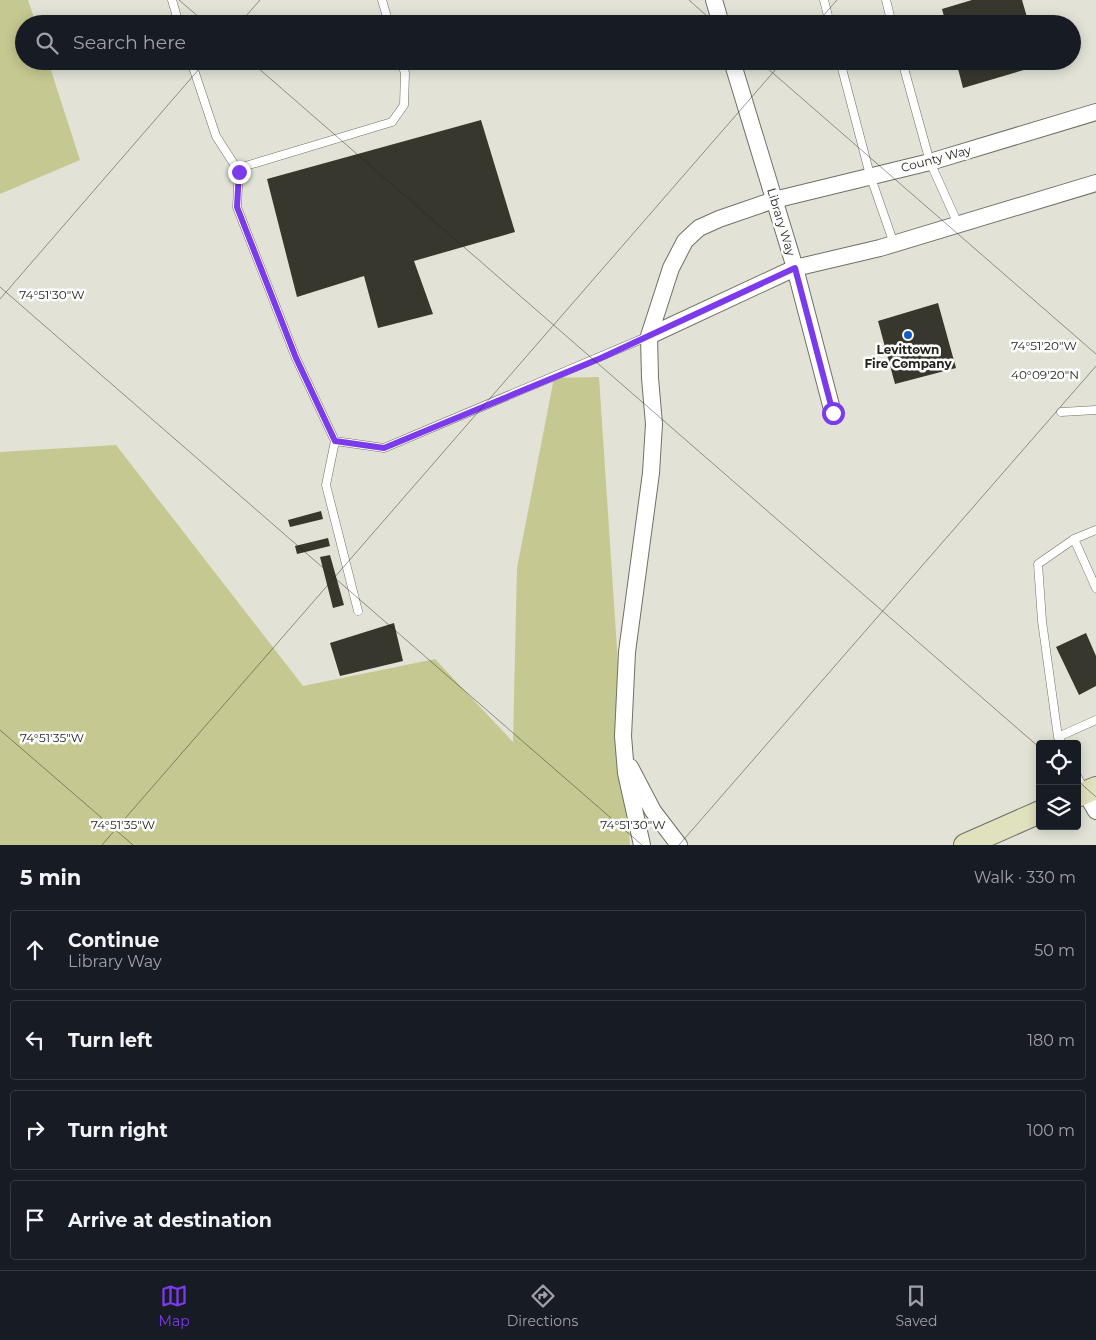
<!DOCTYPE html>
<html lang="en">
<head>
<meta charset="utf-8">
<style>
	:root { --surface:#171b24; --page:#20242c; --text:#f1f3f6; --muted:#9ea1a6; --line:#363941; --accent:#7c3aed }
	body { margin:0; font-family:Montserrat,sans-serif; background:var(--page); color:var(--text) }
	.controls { position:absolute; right:15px; bottom:15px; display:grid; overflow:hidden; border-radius:5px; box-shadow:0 2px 12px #0003 }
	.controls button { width:45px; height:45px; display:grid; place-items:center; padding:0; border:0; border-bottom:1px solid var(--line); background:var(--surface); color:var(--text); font:25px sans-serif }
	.stop { position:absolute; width:15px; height:15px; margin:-11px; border:4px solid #7c3aed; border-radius:50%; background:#fff }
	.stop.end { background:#7c3aed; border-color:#fff; box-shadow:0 1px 5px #0008 }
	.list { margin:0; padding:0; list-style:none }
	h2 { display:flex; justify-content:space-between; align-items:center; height:65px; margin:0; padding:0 20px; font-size:21px }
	h2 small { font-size:16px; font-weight:400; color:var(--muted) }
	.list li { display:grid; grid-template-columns:32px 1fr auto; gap:15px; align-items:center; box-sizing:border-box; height:80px; margin:0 10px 10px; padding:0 10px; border:1px solid var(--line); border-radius:5px }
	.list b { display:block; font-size:19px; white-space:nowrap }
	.list p { margin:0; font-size:16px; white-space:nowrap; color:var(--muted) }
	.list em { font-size:16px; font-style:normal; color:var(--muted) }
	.icon { flex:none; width:28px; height:28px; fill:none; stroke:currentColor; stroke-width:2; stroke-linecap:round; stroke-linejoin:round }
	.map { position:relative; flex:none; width:1096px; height:845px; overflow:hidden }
	.search { position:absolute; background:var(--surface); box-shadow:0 2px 12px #0003; left:15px; right:15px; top:15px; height:55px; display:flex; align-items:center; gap:12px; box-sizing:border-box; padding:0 18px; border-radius:28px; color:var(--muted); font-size:19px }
	.sheet { height:425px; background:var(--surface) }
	nav { display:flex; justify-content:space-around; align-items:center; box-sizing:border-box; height:70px; border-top:1px solid var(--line); background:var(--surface); font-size:14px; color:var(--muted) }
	nav a { display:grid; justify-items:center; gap:2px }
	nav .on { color:var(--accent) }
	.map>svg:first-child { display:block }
	.green { fill:#c6c891 }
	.building { fill:#37372d }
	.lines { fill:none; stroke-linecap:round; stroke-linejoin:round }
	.service-casing { stroke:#707165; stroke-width:9 }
	.minor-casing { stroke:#707165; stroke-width:18 }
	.secondary-casing { stroke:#707165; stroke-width:24 }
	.service { stroke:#fff; stroke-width:8 }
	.minor { stroke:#fff; stroke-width:16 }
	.secondary { stroke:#e0e1bd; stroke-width:22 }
	.route { stroke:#7c3aed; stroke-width:6 }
	.ticks { fill:none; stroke:#23231e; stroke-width:1; stroke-opacity:0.45 }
	.poi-dot { fill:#165ac5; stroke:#fff; stroke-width:2 }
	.labels { text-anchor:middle; stroke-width:5; stroke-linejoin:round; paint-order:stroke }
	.street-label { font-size:12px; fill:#23231e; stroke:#fff }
	.poi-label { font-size:12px; font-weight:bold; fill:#23231e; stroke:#fff }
	.ticks-label { font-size:12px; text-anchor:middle; fill:#23231e; stroke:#fff; stroke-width:5; stroke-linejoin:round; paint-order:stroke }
</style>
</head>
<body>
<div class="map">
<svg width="1096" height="845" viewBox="0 0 1096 845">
	<rect width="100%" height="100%" fill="#e2e3d6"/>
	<!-- green -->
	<path class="green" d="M0,0h28l8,24h-12v37h24l32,99 -80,34z
		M599,377l31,468h-630v-393l116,-7 187,241 132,-27 78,83 4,-174 37,-190z"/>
	<!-- building -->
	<path class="building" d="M972,0h50l7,24h-83l-4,-15z
		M956,61h84l1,4 -78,23z
		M481,120l34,112 -101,29 19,53 -55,14 -14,-52 -67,21 -30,-118z
		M938,303l18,65 -61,16 -17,-63z
		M321,511l2,8 -33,8 -2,-7z
		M328,538l2,8 -33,8 -2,-8z
		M330,555l14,50 -11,3 -13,-51z
		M394,623l9,38 -63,15 -10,-33z
		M1086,633l10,23v30l-17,9 -23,-48z"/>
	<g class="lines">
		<defs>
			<path id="service" d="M172,0l7,24
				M382,0l7,24
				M824,0l6,24
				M886,0l6,24
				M191,61l25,75 23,36
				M401,61l4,12 -1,32 -12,17 -153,46 -2,39 59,151 39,83 49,7 265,-112
				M840,61l30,114 24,69
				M902,61l28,101 28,62
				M1061,412l35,-2
				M335,441l-9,44 32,126
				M1074,539l22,49
				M1058,737l38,-17
				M1062,744l-4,-7 -16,-116 -4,-57 36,-25 22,-9
				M1077,776l7,14"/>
			<path id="minor" d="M714,0l7,24
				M732,61l63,207 38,145
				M649,336l146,-68 85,-20 216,-65
				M630,767l23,44 26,34
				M1085,792l11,19
				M642,845l-16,-72 -3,-37 4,-84 24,-179 3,-49 -4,-46 -1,-42 22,-68 14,-27 14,-13 20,-9 55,-19 156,-38 166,-50"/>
			<path id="secondary" d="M1077,796l19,-8
				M965,845l75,-33"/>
		</defs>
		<!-- service casing -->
		<use href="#service" class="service-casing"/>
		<!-- minor casing -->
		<use href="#minor" class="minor-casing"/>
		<!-- secondary casing -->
		<use href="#secondary" class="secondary-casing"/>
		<!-- service -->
		<use href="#service" class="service"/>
		<!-- minor -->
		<use href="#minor" class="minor"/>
		<!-- secondary -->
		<use href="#secondary" class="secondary"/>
	</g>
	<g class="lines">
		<!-- route -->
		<path class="route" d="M239,172l-2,35 59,151 39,83 49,7 217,-90 194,-90 38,145"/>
	</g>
	<!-- ticks -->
	<path class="ticks" d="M179,0l28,24M689,0l27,24M239,24l21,-24M816,24l21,-24M250,61l790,687M759,61l337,293M0,287l642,558M0,299l206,-238M0,730l133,115M1077,780l19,17M102,845l681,-784M679,845l417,-479"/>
	<!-- markers -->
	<circle class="poi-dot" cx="908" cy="335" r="5"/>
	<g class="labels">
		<!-- street labels -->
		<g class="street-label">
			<text transform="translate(936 159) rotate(-15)" y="4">County Way</text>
			<text transform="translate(781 222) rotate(73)" y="4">Library Way</text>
		</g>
		<!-- poi labels -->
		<g class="poi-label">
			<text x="908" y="354">Levittown<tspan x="908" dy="14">Fire Company</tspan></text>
		</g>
	</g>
	<g class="ticks-label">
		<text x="52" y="299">74°51'30"W</text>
		<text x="1044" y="350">74°51'20"W</text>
		<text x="1045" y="379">40°09'20"N</text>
		<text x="52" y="742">74°51'35"W</text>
		<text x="123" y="829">74°51'35"W</text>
		<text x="633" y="829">74°51'30"W</text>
	</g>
</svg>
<div class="controls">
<button><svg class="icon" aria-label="locate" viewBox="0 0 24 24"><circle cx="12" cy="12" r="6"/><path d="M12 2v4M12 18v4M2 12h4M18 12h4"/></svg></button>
<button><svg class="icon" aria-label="layers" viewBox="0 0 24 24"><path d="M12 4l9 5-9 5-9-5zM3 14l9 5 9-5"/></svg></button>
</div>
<div class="stop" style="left:833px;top:413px"></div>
<div class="stop end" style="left:239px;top:172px"></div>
<div class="search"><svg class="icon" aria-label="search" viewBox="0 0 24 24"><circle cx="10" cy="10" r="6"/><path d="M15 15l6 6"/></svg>Search here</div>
</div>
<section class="sheet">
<h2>5 min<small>Walk · 330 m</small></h2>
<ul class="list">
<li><svg class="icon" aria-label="ahead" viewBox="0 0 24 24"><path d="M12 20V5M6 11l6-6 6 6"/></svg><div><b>Continue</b><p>Library Way</p></div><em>50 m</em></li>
<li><svg class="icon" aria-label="left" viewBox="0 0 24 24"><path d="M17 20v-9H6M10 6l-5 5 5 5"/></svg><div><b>Turn left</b></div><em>180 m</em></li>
<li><svg class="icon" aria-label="right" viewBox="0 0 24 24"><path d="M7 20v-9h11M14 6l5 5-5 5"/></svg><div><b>Turn right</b></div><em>100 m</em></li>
<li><svg class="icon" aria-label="arrive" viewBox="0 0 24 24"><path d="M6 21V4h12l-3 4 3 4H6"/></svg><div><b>Arrive at destination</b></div></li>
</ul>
</section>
<nav>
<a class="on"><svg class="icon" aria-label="map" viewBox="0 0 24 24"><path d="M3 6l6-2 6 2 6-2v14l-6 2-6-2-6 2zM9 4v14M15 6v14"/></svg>Map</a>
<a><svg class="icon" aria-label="directions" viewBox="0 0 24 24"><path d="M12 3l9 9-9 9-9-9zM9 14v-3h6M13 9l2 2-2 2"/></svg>Directions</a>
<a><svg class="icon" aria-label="saved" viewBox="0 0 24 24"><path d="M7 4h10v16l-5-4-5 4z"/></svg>Saved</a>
</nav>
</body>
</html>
